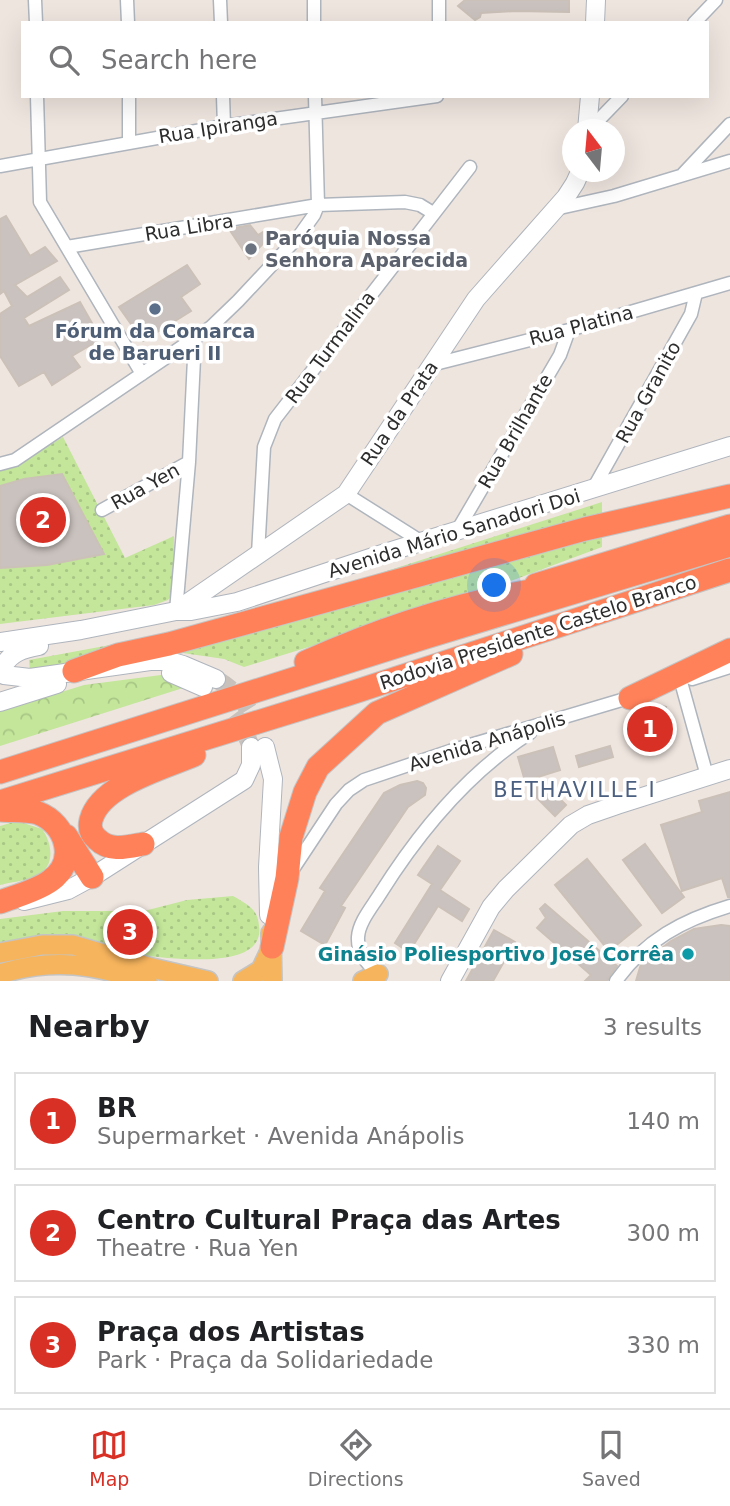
<!DOCTYPE html>
<html lang="en">
<head>
<meta charset="utf-8">
<style>
	:root { --surface:#fff; --page:#f2f2f2; --text:#202124; --muted:#757577; --line:#e0e0e0; --accent:#d93025 }
	body { margin:0; font-family:"DejaVu Sans",sans-serif; background:var(--page); color:var(--text) }
	.compass { position:absolute; left:562px; top:119px; width:63px; height:63px; border-radius:50%; background:var(--surface); box-shadow:0 7px 28px #0002; rotate:344deg }
	.you { position:absolute; left:495px; top:586px; width:24px; height:24px; margin:-18px; border:5px solid #fff; border-radius:50%; background:#1a73e8; box-shadow:0 0 0 10px #1a73e833 }
	.badge { display:grid; place-items:center; width:46px; height:46px; border-radius:50%; background:var(--accent); color:#fff; font-size:23px; font-weight:700 }
	.pin { position:absolute; translate:-50% -50%; border:4px solid #fff; box-shadow:0 2px 7px #0006 }
	.list { margin:0; padding:0; list-style:none }
	h2 { display:flex; justify-content:space-between; align-items:center; height:91px; margin:0; padding:0 28px; font-size:30px }
	h2 small { font-size:23px; font-weight:400; color:var(--muted) }
	.list li { display:grid; grid-template-columns:46px 1fr auto; gap:21px; align-items:center; box-sizing:border-box; height:98px; margin:0 14px 14px; padding:0 14px; border:2px solid var(--line); border-radius:0px }
	.list b { display:block; font-size:26px; white-space:nowrap }
	.list p { margin:0; font-size:23px; white-space:nowrap; color:var(--muted) }
	.list em { font-size:23px; font-style:normal; color:var(--muted) }
	.icon { flex:none; width:38px; height:38px; fill:none; stroke:currentColor; stroke-width:2; stroke-linecap:round; stroke-linejoin:round }
	.map { position:relative; flex:none; width:730px; height:981px; overflow:hidden }
	.search { position:absolute; background:var(--surface); box-shadow:0 7px 28px #0002; left:21px; right:21px; top:21px; height:77px; display:flex; align-items:center; gap:18px; box-sizing:border-box; padding:0 24px; border-radius:0px; color:var(--muted); font-size:26px }
	.sheet { height:427px; background:var(--surface) }
	nav { display:flex; justify-content:space-around; align-items:center; box-sizing:border-box; height:98px; border-top:2px solid var(--line); background:var(--surface); font-size:19px; color:var(--muted) }
	nav a { display:grid; justify-items:center; gap:4px }
	nav .on { color:var(--accent) }
	.map>svg:first-child { display:block }
	.grass { fill:url(#grass-dots) }
	.forest { fill:url(#forest-crowns) }
	.building { fill:#cac2be; stroke:#cbc1b8; stroke-width:2 }
	.lines { fill:none; stroke-linecap:round; stroke-linejoin:round }
	.secondary-tunnel { stroke:#c8c0bb; stroke-width:18; stroke-dasharray:18 9; stroke-linecap:butt }
	.street-casing { stroke:#afb5bd; stroke-width:15 }
	.secondary-casing { stroke:#afb5bd; stroke-width:20 }
	.primary-casing { stroke:#c4c4c4; stroke-width:22 }
	.highway-casing { stroke:#c4c4c4; stroke-width:25 }
	.street { stroke:#fff; stroke-width:12 }
	.secondary { stroke:#fff; stroke-width:18 }
	.primary { stroke:#f6b45d; stroke-width:19 }
	.highway { stroke:#ff815a; stroke-width:23 }
	.worship-dot { fill:#6b7280; stroke:#fff; stroke-width:2.5 }
	.service-dot { fill:#5c6f8a; stroke:#fff; stroke-width:2.5 }
	.culture-dot { fill:#0f9aa8; stroke:#fff; stroke-width:2.5 }
	.labels { text-anchor:middle; stroke-width:7; stroke-linejoin:round; paint-order:stroke }
	.street-label { font-size:19px; fill:#2d2d2d; stroke:#fff }
	.worship-label { font-size:19px; font-weight:bold; fill:#5b616d; stroke:#fff; text-anchor:start }
	.service-label { font-size:19px; font-weight:bold; fill:#4e5e75; stroke:#fff }
	.culture-label { font-size:19px; font-weight:bold; fill:#0d838f; stroke:#fff; text-anchor:end }
	.neighbourhood-label { font-size:21px; letter-spacing:2px; fill:#4b5f80; stroke:#fff }
</style>
</head>
<body>
<div class="map">
<svg width="730" height="981" viewBox="0 0 730 981">
	<defs>
		<pattern id="grass-dots" width="8" height="8" patternUnits="userSpaceOnUse" patternTransform="scale(1.75)"><rect width="8" height="8" fill="#c3e69a"/><path d="M2 2h.1M6 6h.1" fill="none" stroke="#a8c685" stroke-width="1.8" stroke-linecap="round"/></pattern>
		<pattern id="forest-crowns" width="20" height="18" patternUnits="userSpaceOnUse" patternTransform="scale(1.75)"><rect width="20" height="18" fill="#c3e69a"/><path d="M2 6a3 3 0 1 1 6 0M12 15a3 3 0 1 1 6 0" fill="none" stroke="#a8c685"/></pattern>
	</defs>
	<rect width="100%" height="100%" fill="#efe5df"/>
	<!-- grass -->
	<path class="grass" d="M63,437l62,121 49,-22 -1,58 -5,6 -14,5 -154,19v-155l14,-2z
		M602,502v45l-142,53 -216,67 -20,-8 -48,-7 -146,19 -1,-11 189,-35z
		M17,821l25,8c11,15 14,40 -8,48 -10,4 -23,5 -34,8v-59z
		M233,896c14,8 25,13 26,30 8,55 -129,26 -168,23 -23,-3 -66,6 -91,9v-39l63,-8h81l43,-11z"/>
	<!-- forest -->
	<path class="forest" d="M161,675l20,9 2,4 -183,58v-35l84,-26z"/>
	<!-- building -->
	<path class="building" d="M465,0h104v12l-53,-1 -35,2 -1,4 -5,3 -17,-14z
		M6,216l24,40 15,-9 12,14 -42,24 12,12 33,-20 9,13 -45,28 5,8 51,-24 21,37 -29,17 8,11 -28,18 -8,-13 -25,14 -19,-30v-42l12,-8 -8,-15 -4,3v-75z
		M250,225l8,10 5,-3 5,6 -19,21 -20,-30z
		M187,265l13,19 -19,13 10,14 -48,30 -24,-34z
		M62,474l42,80 -57,11 -47,3v-82l24,-7z
		M655,704l11,3 -11,33 -16,-8 6,-13 6,2z
		M610,746l3,11 -34,10 -3,-11z
		M553,747l7,23 -35,11 -7,-24z
		M417,781l6,2 3,5 -1,7 -17,12 -67,99 4,2 -20,37 -24,-14 24,-40 -5,-3 64,-95 16,-8z
		M542,781l24,24 -11,11 -24,-24z
		M730,792v105h-2l-6,-19 -40,13 -21,-66 41,-13 -3,-11z
		M645,844l39,53 -22,16 -39,-53z
		M438,846l22,15 -20,29 29,19 -7,12 -24,-15 -29,46 -14,-9 37,-59 -14,-9z
		M587,859l54,66 -32,26 -54,-66z
		M545,904l72,62 -10,15h-22l6,-6 -54,-47 9,-10 -6,-9z
		M721,925l9,1v55h-94l5,-17 30,-23 23,-12z
		M494,930l21,12 -22,39h-27z"/>
	<g class="lines">
		<!-- secondary-tunnel -->
		<path class="secondary-tunnel" d="M216,679c30,18 37,36 49,68
			M215,695c19,16 27,29 36,52"/>
		<defs>
			<path id="street" d="M35,0l1,23
				M127,0l1,23
				M220,0l1,23
				M314,0v23
				M439,0v23
				M694,23l22,-23
				M37,96l3,106 102,172
				M129,96v45
				M223,96l1,30
				M589,130l33,-34
				M0,166l224,-40 213,-30
				M683,174l47,-50
				M555,209l59,-13 116,-35
				M67,247l251,-42 87,-3 15,3 13,8
				M431,365l138,-35 161,-47
				M0,464l15,-4 196,-133 27,-26 61,-65 15,-21 4,-10 -3,-109
				M593,489l98,-175 5,-21
				M346,494l76,48
				M102,510l87,-48
				M457,531l103,-176 9,-25
				M258,554l6,-107 11,-28 195,-252
				M176,611l13,-149 6,-124
				M692,679l38,-12
				M681,682l26,94
				M291,872l45,-68 13,-14 15,-10 86,-29 185,-55
				M378,974c-10,-10 -21,-20 -20,-37 1,-15 14,-30 22,-43 39,-62 87,-121 150,-161
				M616,981c29,-41 67,-61 114,-75"/>
			<path id="secondary" d="M595,23l1,-23
				M587,130l3,-34
				M176,611l170,-117 130,-195 90,-102 9,-14 5,-11
				M0,642l81,-12 95,-19h15l46,-9 148,-49 345,-107
				M3,666c9,-14 20,-17 36,-20
				M171,673l32,14
				M4,675l26,3 120,-17h19l14,4 33,14
				M0,702l57,-18
				M265,747l8,32 -5,88 1,48
				M24,901l44,-11 24,-13 152,-97 7,-15v-18
				M450,981l41,-74 15,-18 65,-64 17,-10 29,-10 113,-36"/>
			<path id="primary" d="M271,933l1,48
				M0,953l42,-8h31l79,23 56,13
				M0,974c54,-17 94,-9 147,7
				M243,981l18,-11 9,-19
				M363,981l15,-7"/>
			<path id="highway" d="M536,585l194,-59
				M306,662c78,-35 162,-62 247,-75
				M74,671l44,-16 51,-11 416,-115 145,-33
				M630,698l100,-48
				M0,772l426,-135 304,-92
				M0,802l345,-107 385,-125
				M0,810c11,1 27,0 38,3 29,11 40,49 12,68 -14,10 -34,15 -50,21
				M66,836l26,41
				M143,844c-16,3 -33,8 -46,-5 -6,-5 -8,-11 -6,-19 9,-35 73,-52 103,-65
				M272,947l15,-69 4,-41 14,-45 13,-25 59,-54 134,-59"/>
		</defs>
		<!-- street casing -->
		<use href="#street" class="street-casing"/>
		<!-- secondary casing -->
		<use href="#secondary" class="secondary-casing"/>
		<!-- primary casing -->
		<use href="#primary" class="primary-casing"/>
		<!-- highway casing -->
		<use href="#highway" class="highway-casing"/>
		<!-- street -->
		<use href="#street" class="street"/>
		<!-- secondary -->
		<use href="#secondary" class="secondary"/>
		<!-- primary -->
		<use href="#primary" class="primary"/>
		<!-- highway -->
		<use href="#highway" class="highway"/>
	</g>
	<!-- markers -->
	<circle class="worship-dot" cx="251" cy="249" r="7"/>
	<circle class="service-dot" cx="155" cy="309" r="7"/>
	<circle class="culture-dot" cx="688" cy="954" r="7"/>
	<g class="labels">
		<!-- street labels -->
		<g class="street-label">
			<text transform="translate(218 127) rotate(-9)" y="7">Rua Ipiranga</text>
			<text transform="translate(189 227) rotate(-9)" y="7">Rua Libra</text>
			<text transform="translate(581 325) rotate(-15)" y="7">Rua Platina</text>
			<text transform="translate(330 347) rotate(-53)" y="7">Rua Turmalina</text>
			<text transform="translate(648 392) rotate(-61)" y="7">Rua Granito</text>
			<text transform="translate(399 413) rotate(-56)" y="7">Rua da Prata</text>
			<text transform="translate(515 431) rotate(-60)" y="7">Rua Brilhante</text>
			<text transform="translate(145 486) rotate(-29)" y="7">Rua Yen</text>
			<text transform="translate(454 533) rotate(-17)" y="7">Avenida Mário Sanadori Doi</text>
			<text transform="translate(538 632) rotate(-18)" y="7">Rodovia Presidente Castelo Branco</text>
			<text transform="translate(487 741) rotate(-17)" y="7">Avenida Anápolis</text>
		</g>
		<!-- worship labels -->
		<g class="worship-label">
			<text x="265" y="245">Paróquia Nossa<tspan x="265" dy="22">Senhora Aparecida</tspan></text>
		</g>
		<!-- service labels -->
		<g class="service-label">
			<text x="155" y="338">Fórum da Comarca<tspan x="155" dy="22">de Barueri II</tspan></text>
		</g>
		<!-- culture labels -->
		<g class="culture-label">
			<text x="674" y="961">Ginásio Poliesportivo José Corrêa</text>
		</g>
		<!-- neighbourhood labels -->
		<g class="neighbourhood-label">
			<text x="575" y="797">BETHAVILLE I</text>
		</g>
	</g>
</svg>
<svg class="compass" viewBox="-18 -18 36 36"><path d="M0-13l5 13h-10z" fill="#e53935"/><path d="M0 13l5-13h-10z" fill="#757577"/></svg>
<div class="you"></div>
<div class="pin badge" style="left:650px;top:729px">1</div>
<div class="pin badge" style="left:43px;top:520px">2</div>
<div class="pin badge" style="left:130px;top:932px">3</div>
<div class="search"><svg class="icon" aria-label="search" viewBox="0 0 24 24"><circle cx="10" cy="10" r="6"/><path d="M15 15l6 6"/></svg>Search here</div>
</div>
<section class="sheet">
<h2>Nearby<small>3 results</small></h2>
<ul class="list">
<li><span class="badge">1</span><div><b>BR</b><p>Supermarket · Avenida Anápolis</p></div><em>140 m</em></li>
<li><span class="badge">2</span><div><b>Centro Cultural Praça das Artes</b><p>Theatre · Rua Yen</p></div><em>300 m</em></li>
<li><span class="badge">3</span><div><b>Praça dos Artistas</b><p>Park · Praça da Solidariedade</p></div><em>330 m</em></li>
</ul>
</section>
<nav>
<a class="on"><svg class="icon" aria-label="map" viewBox="0 0 24 24"><path d="M3 6l6-2 6 2 6-2v14l-6 2-6-2-6 2zM9 4v14M15 6v14"/></svg>Map</a>
<a><svg class="icon" aria-label="directions" viewBox="0 0 24 24"><path d="M12 3l9 9-9 9-9-9zM9 14v-3h6M13 9l2 2-2 2"/></svg>Directions</a>
<a><svg class="icon" aria-label="saved" viewBox="0 0 24 24"><path d="M7 4h10v16l-5-4-5 4z"/></svg>Saved</a>
</nav>
</body>
</html>
